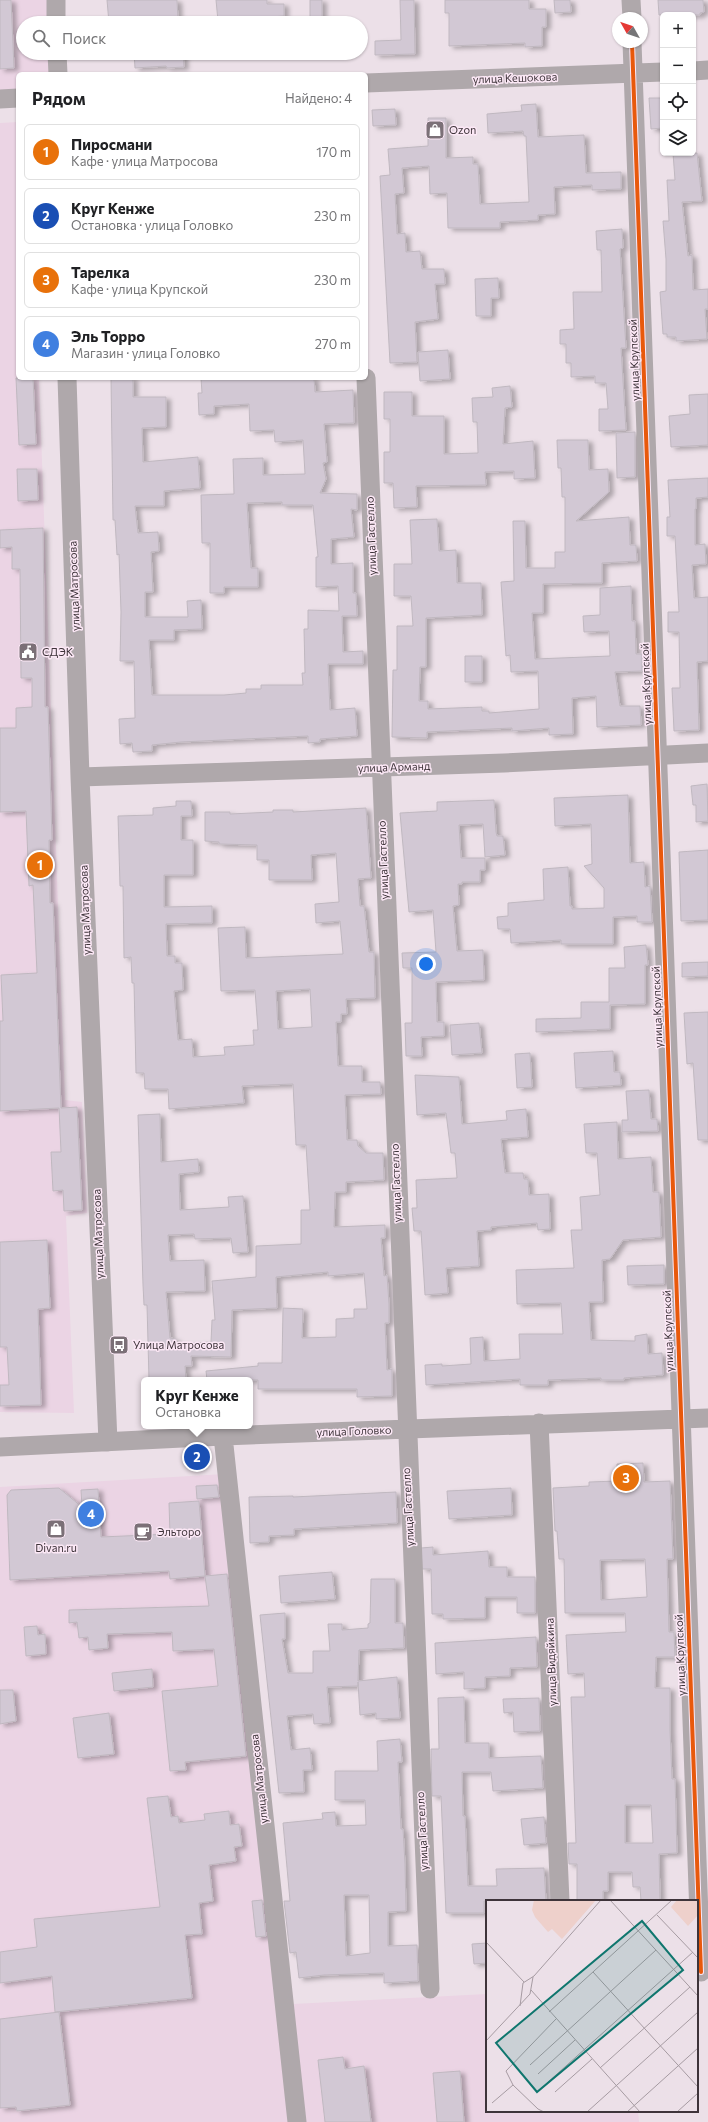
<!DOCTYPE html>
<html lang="ru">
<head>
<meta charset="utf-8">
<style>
	:root { --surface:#fff; --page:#f6f6f6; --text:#202124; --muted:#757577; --line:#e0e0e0; --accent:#7b7077 }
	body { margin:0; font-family:Commissioner,sans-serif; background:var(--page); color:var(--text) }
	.controls { position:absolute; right:12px; top:12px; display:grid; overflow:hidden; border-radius:6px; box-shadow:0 1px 3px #0004 }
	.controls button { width:36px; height:36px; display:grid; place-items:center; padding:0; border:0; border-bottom:1px solid var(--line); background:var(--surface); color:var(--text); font:20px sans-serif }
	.compass { position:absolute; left:612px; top:12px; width:36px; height:36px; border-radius:50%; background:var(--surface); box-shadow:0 1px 3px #0004; rotate:310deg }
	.you { position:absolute; left:426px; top:964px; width:14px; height:14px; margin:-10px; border:3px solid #fff; border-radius:50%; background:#1a73e8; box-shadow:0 0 0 6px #1a73e833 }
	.badge { display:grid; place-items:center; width:26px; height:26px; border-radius:50%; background:var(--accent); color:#fff; font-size:13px; font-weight:700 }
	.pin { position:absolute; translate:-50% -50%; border:2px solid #fff; box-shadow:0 1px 4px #0006 }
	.popup { position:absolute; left:141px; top:1377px; width:112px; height:52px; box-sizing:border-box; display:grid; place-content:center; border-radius:6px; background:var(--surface); filter:drop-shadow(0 1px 3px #0005); font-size:13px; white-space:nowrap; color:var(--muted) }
	.popup b { font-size:15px; color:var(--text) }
	.popup::after { content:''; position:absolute; left:50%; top:100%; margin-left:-8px; border:8px solid transparent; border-top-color:var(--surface) }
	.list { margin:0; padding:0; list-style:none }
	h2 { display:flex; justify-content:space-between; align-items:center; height:52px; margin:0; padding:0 16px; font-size:17px }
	h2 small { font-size:13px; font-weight:400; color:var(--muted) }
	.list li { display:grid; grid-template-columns:26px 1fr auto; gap:12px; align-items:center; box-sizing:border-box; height:56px; margin:0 8px 8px; padding:0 8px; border:1px solid var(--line); border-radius:6px }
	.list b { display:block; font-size:15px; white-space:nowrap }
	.list p { margin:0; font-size:13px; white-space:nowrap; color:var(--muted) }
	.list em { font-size:13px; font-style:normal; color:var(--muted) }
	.icon { flex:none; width:22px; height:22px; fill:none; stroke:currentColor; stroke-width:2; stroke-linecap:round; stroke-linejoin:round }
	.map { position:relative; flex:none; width:708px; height:2122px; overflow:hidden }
	.search { position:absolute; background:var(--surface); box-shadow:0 1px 3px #0004; left:16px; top:16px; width:352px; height:44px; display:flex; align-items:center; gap:10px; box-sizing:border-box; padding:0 14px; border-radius:22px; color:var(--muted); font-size:15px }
	.panel { position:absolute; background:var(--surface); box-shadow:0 1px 3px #0004; left:16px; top:72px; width:352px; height:308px; border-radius:6px }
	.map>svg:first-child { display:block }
	.built { fill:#ebd4e4 }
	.building { fill:#d2c8d4; stroke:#c0b8c0; fill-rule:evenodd; filter:url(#shadow) }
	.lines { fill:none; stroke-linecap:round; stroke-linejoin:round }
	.minor { stroke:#afa8ab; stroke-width:19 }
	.cycleway-casing { stroke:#fce8f6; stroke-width:6 }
	.cycleway { stroke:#e8590c; stroke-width:4 }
	.labels { text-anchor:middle; stroke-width:3; stroke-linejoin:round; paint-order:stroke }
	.street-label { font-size:11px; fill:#3e343a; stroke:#fce8f6 }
	.poi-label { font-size:11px; fill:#3e343a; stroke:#fce8f6; text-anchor:start }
	.inset-road { fill:none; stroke:#a69ba2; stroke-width:1 }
	.view { fill:#0f766e; fill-opacity:0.15; stroke:#0f766e; stroke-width:2 }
	.inset-edge { fill:none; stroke:#3e343a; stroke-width:2 }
</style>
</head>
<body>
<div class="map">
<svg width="708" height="2122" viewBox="0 0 708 2122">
	<defs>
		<filter id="shadow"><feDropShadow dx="4.5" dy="2.5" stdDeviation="2" flood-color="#0004"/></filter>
	</defs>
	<rect width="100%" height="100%" fill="#ece0e8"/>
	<!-- built -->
	<path class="built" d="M0,0h56v23h-33v30h34l1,21h-40v24l-18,1z
		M18,122v256h21l26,722 17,2 5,111 -21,3 8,197 -74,-1v-1289z
		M225,1474l70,648h-295v-635z
		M487,1994v117h151l1,11h-333l-13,-118z"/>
	<!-- building -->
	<path class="building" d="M0,0h11l3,68 -14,1z
		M107,0h70l1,20h-5v3h-64z
		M216,0h51v4h17v12l-66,5z
		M310,0h12v21h-12z
		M400,0h14l1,54 -40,1v-14l26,-1z
		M445,0h84v9h17v18h-4v19l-17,1v-4l-76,3v-33h-4z
		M554,0h16l1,12 -16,1z
		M658,0h45l1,12 -4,1v2h-41z
		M134,53h49l1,14 -17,1 -1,-2 -31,2z
		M649,98h14v30l-12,1z
		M536,104l2,33 46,-2 2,38 35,-1v17l-29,1v-5l-38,2 1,27 -17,1v5l-38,2v6h-52l-1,-35 -17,1 -1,-28 -27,2 2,25 -9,1 2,40 8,-1 1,19 14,-1 2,18h22l1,15h-10l3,35 -23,3 2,40 -27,1 -10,-187 10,-1 -2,-26 40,-3v-28h18v40l27,-1v7h5l2,40 49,-2 -3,-66h-2l-1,-5 -35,2 -1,-19 35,-3 -1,-6z
		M395,109l1,16 -23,1 -1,-16z
		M673,153h24l5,48 -20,1 6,54 4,-1 1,35 15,-1v20h-3l2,30 -31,2v-4h-9v-3h-4l-3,-42 6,-1v-32l-3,-38h6l-2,-41h8z
		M622,229l1,19 -3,1 6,99h-5l5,82 -27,1v-22h9l-2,-26h-11v-7l-24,1v-14h-5v-19h-6v-14l14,-1 -1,-37h29l-1,-42h-4l-1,-19z
		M498,278l1,20h-8v18h-15l-1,-37z
		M448,350l2,29 -30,2 -2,-29z
		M16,378h17l3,66 -17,1z
		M111,378h22v19h33v30l-24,1 1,34 55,-5 2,31 -36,3v15h-29l3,27 20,-1 1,19 -8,1 2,40h-8v25h43l-1,-16 14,-1 1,29 -28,1v10h-25l3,55h72l22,-2v-4h15v-4h42l-1,-12h3l-1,-44h4v-19l31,1 -1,-25 -22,1v-30h2l-5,-52h-31v-3l-35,1 4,65h7v19h-34v6h-14v-50h-8l-1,-48 33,-1 -1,-35 30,-1v17l42,-1 -2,-34 -28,2 -1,-12 -24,1 -1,-27 -35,2v8l-15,1 -1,-22h4l-1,-15h113l1,14 38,-2 1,33 -30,1 3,38 -4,1 3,16 -6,14 37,1v16l-6,-1 3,28 -23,2v25l22,-1v30h3l1,23h-15l1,36 20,-1v13h-35l2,46 25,-2 2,28 -37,3v3l-12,1v-7l-127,6 -29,3v6l-19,1 -1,-9 -12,1 -1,-25 16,-1 -1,-57h-14l1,-49 -2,-58 -2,1 -2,-35h-2z
		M510,386l2,21 -7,1 -2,36 30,-3 2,37 -21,1v-8l-29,1 1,13 -70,1 1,21 -23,1 -1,-25h-9v-31h6v-33h-6v-27h28v24h32v38l34,-1 -1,-31h-4l-1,-24 21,-1 -1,-9z
		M708,394v51l-37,2 -2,-31 21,-2 -1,-19z
		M635,432v45l-18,1 -1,-45z
		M557,440h31l1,30 19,-1 1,23 -33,29 53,-4 1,28h6l1,16 -35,2v20l-59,1v29h-11l3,46 75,-3 -1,-25 -25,1 -1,-16 17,-1v-27l31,-2 1,35h3l1,33h6v17l-27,1 5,34h20l1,19 -44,2 -1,-31 -24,2 1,36 -24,1v-7l-37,3v-3l-85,4v6l-35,-1 1,-67h4v-44h16l-2,-30h-17v-32h18l-2,-44 27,-1 2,32 17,-1 1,33h24l1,32 -56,3v49h-6l-1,34h9v8l54,-2v4h7v2l50,-4 -1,-38 -27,1 -1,-17 -4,1 -5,-74 13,-1 -1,-60h12l1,47h29v-16h10v-55h-3l-1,-29h-3z
		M17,469h20l1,31 -20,1z
		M708,478v19l-12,1v11h-1v36l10,-1 1,20 -14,1 2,33 14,-1v64l-11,1 2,68 -25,1 -2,-43h8l-1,-56h-11v-20h11l-4,-76h-8v-19h3l-2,-37z
		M43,528l2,179h3l4,133h-3l1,63h3l8,205 16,-1 5,103 -18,1 -1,-21 -10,1 -2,-39h10l-2,-44 -59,3v-90h3l-2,-46 36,-2 -4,-88 -4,1 -3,-75 -26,1v-84h16v-20l16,-1v-29h-11l-1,-109h-8v-22l-12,1v-18z
		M465,656h17v26h-17z
		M707,784l1,37 -12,1v-17h-3l-2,-19z
		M628,795l2,68 14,-1 1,25 5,-1 2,36h-15v-6l-24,1v27h-52v-4l-50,3 -1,-14h-12l-1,-12 11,-1v-13l36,-3 -1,-31 25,-2 2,39h2v3l32,-1v-20l-20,-22 8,-2 -1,-40 -36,2 -1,-28z
		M494,800l2,32 1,4h6l2,19 -20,2 -2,-33 -24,1 2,33h24v12h-5v12h-18v2h-4l1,21 -6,1 4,45 26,-1 1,30 -48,2 1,40h7v14l-23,1 1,19h-16l-1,-33h7v-55h-9l-1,-15 34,-1 -3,-42 -24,2 -9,-99 37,-2v-9z
		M176,801h15l1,15h-11v24h12v35h-29v32l48,-1v17l-46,1 1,32h8v7h7l1,27 -9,1 4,49 14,-1 1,18 32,-2 -1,-8 30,-2 -1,-15h5l-3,-40 -34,1 -3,-63 27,-1 1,31 97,-4 -3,-33 -24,2 -1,-19 24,-2 -3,-49 -25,2 1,25h-43v-20h-12v-15l-38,-1v-2l-14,-1v-29h25v2l43,-2v-2h20v2l73,-4 5,70 -13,1 2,27h4l5,46h5l1,46 -29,1 1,15h-6v8h-5l2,44h24v16h18l1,12 -36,1 2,45h10l1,6 8,7h17l1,27 -38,2v10h-11l-1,35 51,-2v13h-4l3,38 3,-1 2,29v19h-4l2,47 5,-1v27l-35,1v-8h-99v-9h-51l-1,-9 52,-5v-3h24l1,-55 20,1 -1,29 34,-1v-18l18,-1v-9h13l-3,-36 -36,3v-4l-52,5 1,31 -45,2 -1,47 -40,-1 1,10h-7l1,14h-37l-2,-75h-3l-1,-20 -5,-170 22,-1 1,48 37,-3 1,13 -20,2 1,36 49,-3 -1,-10 15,-1 5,56 -15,1 -2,-15 -36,1 -1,-5 -26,1 2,26 34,-1 1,31 -39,1 4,46 6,1v5l35,-2 1,-22h3l-3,-39 44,-4v-31l45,-2v-34h9l-4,-65h-10l-3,-61 -51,2 2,17 -75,6 -1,-20h-23l-1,-16h-8l-2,-90h-2l-1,-26 -7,1 -1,-72h-3l-2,-70 35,-1v-7l23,-2zM310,989l2,38 -34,2 -2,-38z
		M708,850v70l-27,1 -2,-69z
		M646,945l2,20h-3v39l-35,1v24l-74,3v-13l45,-1v-16h28v-34h16l-1,-21z
		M708,962v14l-26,1v-14z
		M708,1012v128h-10l-5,-77 -6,1 -3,-51z
		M479,1023l3,30 -30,2 -2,-30z
		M613,1051l1,21h6l1,13 -45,3 -2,-35z
		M530,1053l2,34 -15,1 -2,-34z
		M415,1075l44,2 3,47 45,-4 -1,-9 20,-2 2,28 -27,2 4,34h18l1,6h4l1,16 20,-1 1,35 -12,1 -1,-7 -46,4v3l-14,1 2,35 -33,2 2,25 -23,2 -4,-64h-7l-2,-23h5l-1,-28 41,-2 -2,-25h-4l-5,-40 -29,2z
		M649,1090l2,29h6l1,12 -36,1v-12h6l-2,-29z
		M617,1122l1,37 33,-2 2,35h6l2,45 -38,3 -13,19 -8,1 1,42h-14l2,38 44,1v-5l12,-2 1,20 14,-1 1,22 -39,3v2h-23v-2l-53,2v5h-28v-6l-94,6 -1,-20 17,-1v2l29,-2 -1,-26 13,-1 1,24 36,-2 -1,-25h44l-2,-31 -44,1 -1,-34 58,-2 -3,-38h11l-2,-33 20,-2 -3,-42h-11l-2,-29z
		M47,1240l3,68 -12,1 3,96 -41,1v-21h9l-2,-38h-7v-105z
		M664,1265v19l-36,1 -1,-19z
		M643,1463l1,19 26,-1 3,78h-6l2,73h5l1,25h-19l-1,31h15v42l2,49h3l2,74 -18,1 1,47h-19l-1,-14h-7l-1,-15h-24v19h-5v10h-26v-37h-8l-1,-21h8l-5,-146h14l-1,-24 -16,1 -2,-39 60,-3 -1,-19h-60l-1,-54h-5l-2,-28h-2l-2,-43 36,-2v-4l28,-1v-17zM645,1559l2,38 -46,3 -1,-40zM625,1805h26l2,38h-28z
		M217,1485l2,12 -22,2 -1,-13z
		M59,1488l23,19 -1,-17 17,-1 3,48 69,-3 -1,-31 30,-2 6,75 -35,3 -1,-8 -159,9 -3,-85 4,-5z
		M511,1488l1,27 -63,4 -2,-28z
		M396,1492l1,31 -103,6v6l-25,1v6l-19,1 -1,-46 44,-1v1z
		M433,1547v8l55,-4 1,16h18v10h28v36h-18v-16h-32v21l-42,1v-5h-11l-1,-45h-9l-1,-21z
		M332,1572l3,27 -54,4 -2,-27z
		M227,1574l19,182 -61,6 1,8 -16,1 -8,-80 56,-5 -4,-37 -41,2 -1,-19 -65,2 1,14 -19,2 -1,-13 -9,1 -2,-16 -8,1v-13l140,-4 -4,-30z
		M371,1579h24v44h8l1,25 -45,2 -1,31 39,-4 3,41 -24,1v-6l-16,2 -2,-33v4l-31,1 3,36 -16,1 -1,-10 -26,2 4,34 19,-2 2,22h-9l1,22 -25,1 -19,-178 25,-2v26h-3l6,34h25v-22h17l-2,-27h14v6l26,-2v-4l2,-1z
		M37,1626l1,9 7,-1 1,20 -20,2 -2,-29z
		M536,1637l1,30 -27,1v8l-25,1v11l-21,1v-17l-28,2 -1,-31z
		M152,1669l1,18 -39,4 -2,-18z
		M0,1690h13l3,31 -16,3z
		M464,1697l1,46h24v15l52,-2 2,32 -50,3 -2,-19h-29l1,44h2l3,70h29l-1,-17 48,-1 2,33h-62v12h-38l-5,-117h-9l-1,-47h8l-1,-51z
		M539,1698l1,33 -26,1 -1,-20 -9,1 -1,-14z
		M109,1713l5,41 -36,4 -5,-40z
		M400,1739l2,23h-4l3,67h2l2,35 1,47 -18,1v34l29,-1 1,36 -34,2v-10l-60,2 -25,3 -3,-26 -6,1 -6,-52h6l-7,-78 40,-4 -1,-6 13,-1 1,14 30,-1 -1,-25h-30v-29h43l-1,-30zM344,1895h25l1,58 -24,3z
		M168,1796l3,21 7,-1 1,7 26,-3 -1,-6 25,-3 1,14 9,-1 3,22 -8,1 2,14 -27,4 4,36 -14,2 3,31 -17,1 7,63 -137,14 -3,-36 -52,7v-31l37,-5 -3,-28 126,-12 -13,-109z
		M544,1817l2,26 -22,2 -3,-26z
		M262,1900l4,36 -10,1 -4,-36z
		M487,1943v20l-13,1 -2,-20z
		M59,2012l11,93 -53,6 -1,-4 -16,1v-89z
		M343,2057l2,12 19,-3 7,56h-46l-7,-62z
		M460,2071l4,51h-27l-4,-49z"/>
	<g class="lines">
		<!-- minor -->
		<path class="minor" d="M56,0v23
			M631,0l1,18
			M632,42l69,1930
			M57,53l1,21
			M693,71l15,-1
			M366,83l297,-11
			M0,99l18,-1
			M67,378l13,399 28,665
			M366,378c18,537 39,1074 64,1611
			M80,777l424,-14 204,-10
			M539,1423l21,478
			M223,1436l74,686
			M0,1447l223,-11 485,-18"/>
		<defs>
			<path id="cycleway" d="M632,42l69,1930"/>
		</defs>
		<!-- cycleway casing -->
		<use href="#cycleway" class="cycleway-casing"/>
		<!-- cycleway -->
		<use href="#cycleway" class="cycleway"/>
	</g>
	<!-- icons -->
	<defs>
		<symbol id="shop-square" viewBox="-11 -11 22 22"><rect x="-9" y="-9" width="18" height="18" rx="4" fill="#7b7077" stroke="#fce8f6"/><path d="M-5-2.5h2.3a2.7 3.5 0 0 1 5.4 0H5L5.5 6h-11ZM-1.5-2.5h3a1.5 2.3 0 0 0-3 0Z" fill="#fff"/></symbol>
		<symbol id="civic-square" viewBox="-11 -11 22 22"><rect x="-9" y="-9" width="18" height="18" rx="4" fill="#7b7077" stroke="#fce8f6"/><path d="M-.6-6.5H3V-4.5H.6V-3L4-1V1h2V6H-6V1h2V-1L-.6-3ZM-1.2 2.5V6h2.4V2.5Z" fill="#fff"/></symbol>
		<symbol id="bus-square" viewBox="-11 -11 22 22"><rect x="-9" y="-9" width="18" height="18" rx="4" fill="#7b7077" stroke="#fce8f6"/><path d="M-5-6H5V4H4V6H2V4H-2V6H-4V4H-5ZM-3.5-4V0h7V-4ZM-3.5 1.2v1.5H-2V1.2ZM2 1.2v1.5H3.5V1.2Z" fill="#fff"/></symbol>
		<symbol id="cafe-square" viewBox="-11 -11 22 22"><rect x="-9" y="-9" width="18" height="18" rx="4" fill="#7b7077" stroke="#fce8f6"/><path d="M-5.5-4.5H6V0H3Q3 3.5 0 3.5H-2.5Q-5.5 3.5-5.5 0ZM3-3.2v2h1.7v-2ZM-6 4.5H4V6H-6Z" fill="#fff"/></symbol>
	</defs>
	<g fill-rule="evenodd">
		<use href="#shop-square" x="424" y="119" width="22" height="22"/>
		<use href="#civic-square" x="17" y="641" width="22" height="22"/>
		<use href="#bus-square" x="108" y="1334" width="22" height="22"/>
		<use href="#shop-square" x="45" y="1518" width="22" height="22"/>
		<use href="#cafe-square" x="132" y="1521" width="22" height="22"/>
	</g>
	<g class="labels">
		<!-- street labels -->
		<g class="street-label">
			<text transform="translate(515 78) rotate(-2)" y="4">улица Кешокова</text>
			<text transform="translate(634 360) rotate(-92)" y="4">улица Крупской</text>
			<text transform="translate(371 536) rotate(-92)" y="4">улица Гастелло</text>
			<text transform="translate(74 586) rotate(-92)" y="4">улица Матросова</text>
			<text transform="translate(646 684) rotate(-92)" y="4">улица Крупской</text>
			<text transform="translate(394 767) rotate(-2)" y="4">улица Арманд</text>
			<text transform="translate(383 860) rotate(-92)" y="4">улица Гастелло</text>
			<text transform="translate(85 910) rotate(-92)" y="4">улица Матросова</text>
			<text transform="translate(657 1007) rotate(-92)" y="4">улица Крупской</text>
			<text transform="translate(396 1183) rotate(-92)" y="4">улица Гастелло</text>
			<text transform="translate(98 1234) rotate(-92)" y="4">улица Матросова</text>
			<text transform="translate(668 1331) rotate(-92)" y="4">улица Крупской</text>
			<text transform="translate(354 1431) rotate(-2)" y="4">улица Головко</text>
			<text transform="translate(408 1507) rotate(-93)" y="4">улица Гастелло</text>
			<text transform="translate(680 1655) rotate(-92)" y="4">улица Крупской</text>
			<text transform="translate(551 1662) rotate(-92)" y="4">улица Видяйкина</text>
			<text transform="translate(259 1779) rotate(-96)" y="4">улица Матросова</text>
			<text transform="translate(422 1831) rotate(-93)" y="4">улица Гастелло</text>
		</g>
		<!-- poi labels -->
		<g class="poi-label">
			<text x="449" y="134">Ozon</text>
			<text x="42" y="656">СДЭК</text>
			<text x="133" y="1349">Улица Матросова</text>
			<text x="157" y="1536">Эльторо</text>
			<text x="56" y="1552" text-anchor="middle">Divan.ru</text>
		</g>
	</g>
	<!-- overview -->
	<g transform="translate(486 1900)">
		<rect width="212" height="212" fill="#ece0e8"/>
		<path d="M48,0h62l-34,39 -10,-10 -4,3 -13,-15 -3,-7zM191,0h21v15l-10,11 -17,-19z" fill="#eed0cb"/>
		<path class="inset-road" d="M124,0l88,96M171,15l41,43M0,42l38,40M107,72l105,115M45,90l109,122M34,106l3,-23 11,-7 67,-76M63,112l123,-112M0,141l44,-47 3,-17M44,165l126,-115M114,168l90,-81M52,174l37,-34M61,183l146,-131M27,185l25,24 6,3M69,192l37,-33M6,203l21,-18 -7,-14 50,-52M101,212l111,-100M141,212l71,-64M191,212l21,-19"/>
		<path class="view" d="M156,21l41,49 -146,122 -41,-49z"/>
		<rect width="212" height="212" class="inset-edge"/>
	</g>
</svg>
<div class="controls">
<button>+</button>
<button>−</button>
<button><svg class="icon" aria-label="locate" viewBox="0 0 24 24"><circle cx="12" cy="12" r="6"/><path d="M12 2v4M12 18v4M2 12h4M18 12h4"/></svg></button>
<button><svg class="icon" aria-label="layers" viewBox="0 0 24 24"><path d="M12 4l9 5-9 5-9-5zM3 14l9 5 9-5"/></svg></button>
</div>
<svg class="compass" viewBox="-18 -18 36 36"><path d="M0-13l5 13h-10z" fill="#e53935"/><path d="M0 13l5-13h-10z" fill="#757577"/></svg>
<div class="you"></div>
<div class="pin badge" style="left:40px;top:865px;background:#e8710a">1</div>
<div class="pin badge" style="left:197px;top:1457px;background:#1a4fb4">2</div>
<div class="popup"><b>Круг Кенже</b>Остановка</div>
<div class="pin badge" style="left:626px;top:1478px;background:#e8710a">3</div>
<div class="pin badge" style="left:91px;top:1514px;background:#3f7fe0">4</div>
<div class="search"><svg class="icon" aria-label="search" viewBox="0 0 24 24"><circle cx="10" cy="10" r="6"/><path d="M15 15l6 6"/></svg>Поиск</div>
<section class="panel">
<h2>Рядом<small>Найдено: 4</small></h2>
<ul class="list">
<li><span class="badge" style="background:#e8710a">1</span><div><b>Пиросмани</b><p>Кафе · улица Матросова</p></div><em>170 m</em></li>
<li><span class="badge" style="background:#1a4fb4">2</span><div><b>Круг Кенже</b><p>Остановка · улица Головко</p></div><em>230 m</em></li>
<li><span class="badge" style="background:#e8710a">3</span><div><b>Тарелка</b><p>Кафе · улица Крупской</p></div><em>230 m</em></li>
<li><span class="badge" style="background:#3f7fe0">4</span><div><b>Эль Торро</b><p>Магазин · улица Головко</p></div><em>270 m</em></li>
</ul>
</section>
</div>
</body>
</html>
